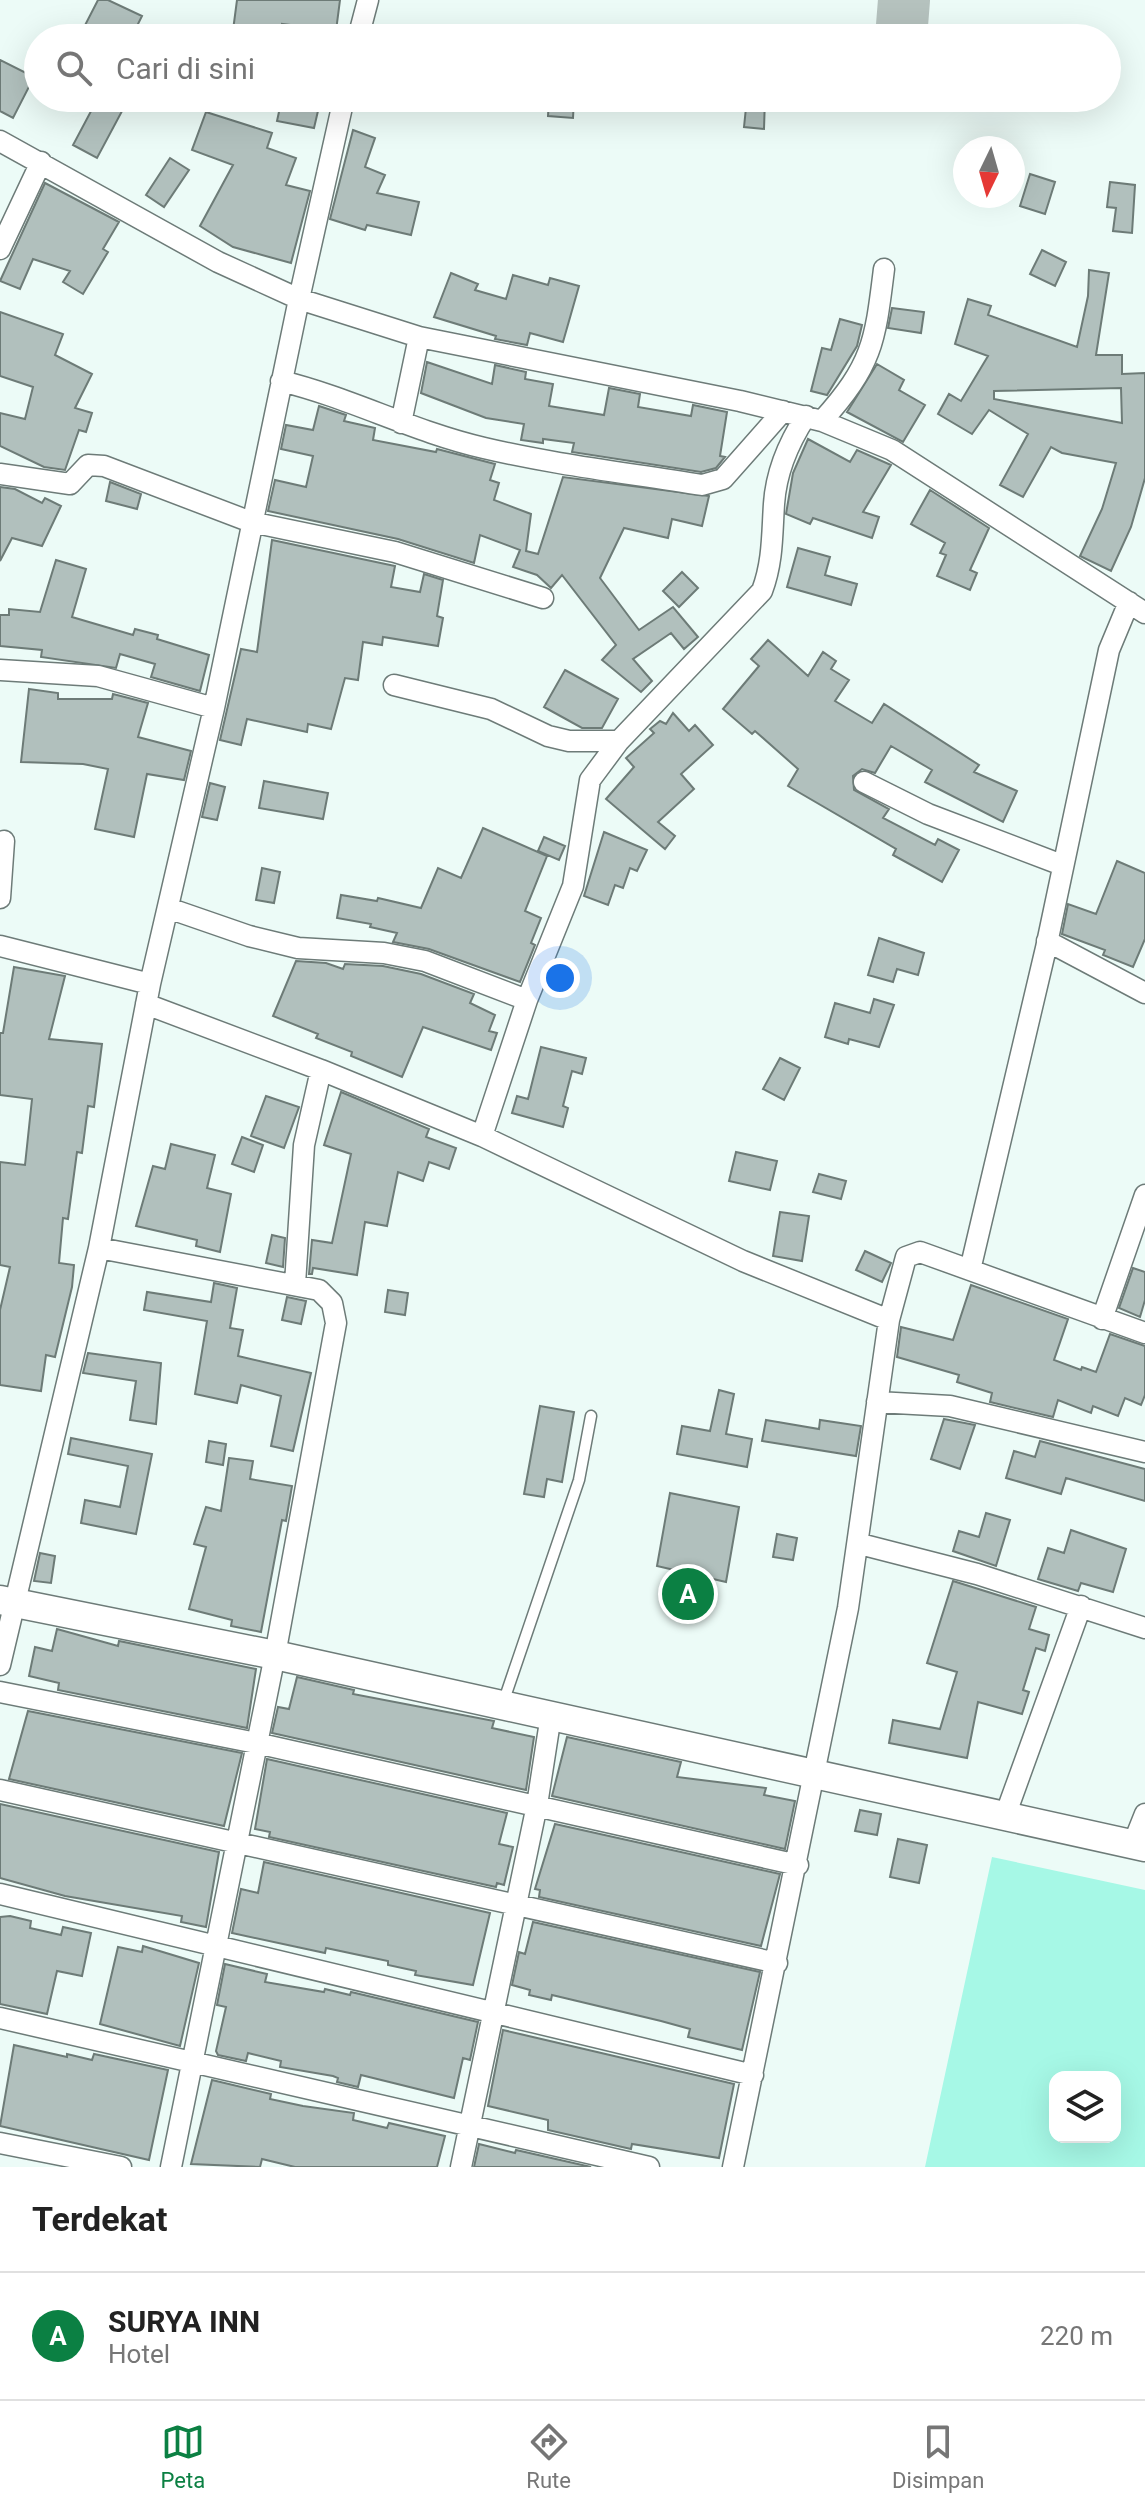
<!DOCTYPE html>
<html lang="id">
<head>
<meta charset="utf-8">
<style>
	:root { --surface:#fff; --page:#f2f2f2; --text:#222; --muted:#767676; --line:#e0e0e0; --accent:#0b8043 }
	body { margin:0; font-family:Roboto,sans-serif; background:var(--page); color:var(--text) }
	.controls { position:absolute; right:24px; bottom:24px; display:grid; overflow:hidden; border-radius:16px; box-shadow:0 8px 32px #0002 }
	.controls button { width:72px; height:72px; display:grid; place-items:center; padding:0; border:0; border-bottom:2px solid var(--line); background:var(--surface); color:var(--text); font:40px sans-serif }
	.compass { position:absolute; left:953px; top:136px; width:72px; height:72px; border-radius:50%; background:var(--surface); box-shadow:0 8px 32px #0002; rotate:185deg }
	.you { position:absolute; left:560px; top:978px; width:28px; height:28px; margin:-20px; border:6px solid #fff; border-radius:50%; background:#1a73e8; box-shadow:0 0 0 12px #1a73e833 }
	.badge { display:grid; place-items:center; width:52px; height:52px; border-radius:50%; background:var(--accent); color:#fff; font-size:26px; font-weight:700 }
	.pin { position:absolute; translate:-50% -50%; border:4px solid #fff; box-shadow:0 2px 8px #0006 }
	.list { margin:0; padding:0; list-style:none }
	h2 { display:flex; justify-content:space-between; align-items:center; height:104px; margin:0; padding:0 32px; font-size:34px }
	h2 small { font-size:26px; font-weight:400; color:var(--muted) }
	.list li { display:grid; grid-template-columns:52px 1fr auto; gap:24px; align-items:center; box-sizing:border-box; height:128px; padding:0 32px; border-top:2px solid var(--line) }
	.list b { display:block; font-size:30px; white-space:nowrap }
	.list p { margin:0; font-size:26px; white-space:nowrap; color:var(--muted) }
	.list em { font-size:26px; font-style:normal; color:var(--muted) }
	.icon { flex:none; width:44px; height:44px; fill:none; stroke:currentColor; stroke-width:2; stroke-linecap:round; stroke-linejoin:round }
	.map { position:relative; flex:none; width:1145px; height:2167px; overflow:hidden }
	.search { position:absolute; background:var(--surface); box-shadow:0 8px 32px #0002; left:24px; right:24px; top:24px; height:88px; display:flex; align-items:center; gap:20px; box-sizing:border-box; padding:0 28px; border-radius:44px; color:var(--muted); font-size:30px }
	.sheet { height:232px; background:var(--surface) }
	nav { display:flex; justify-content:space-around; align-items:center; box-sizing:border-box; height:112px; border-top:2px solid var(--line); background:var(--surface); font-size:22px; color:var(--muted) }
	nav a { display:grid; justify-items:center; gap:4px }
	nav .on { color:var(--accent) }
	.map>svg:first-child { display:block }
	.green { fill:#a6f8e6; fill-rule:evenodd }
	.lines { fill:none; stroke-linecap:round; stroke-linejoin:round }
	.taxiway { stroke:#b5c2be; stroke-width:52 }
	.building { fill:#b1c0bd; stroke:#6d7b77; stroke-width:2; fill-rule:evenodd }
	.lane-casing { stroke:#6d7b78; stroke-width:13 }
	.street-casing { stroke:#6d7b78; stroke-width:23 }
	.secondary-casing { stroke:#6d7b78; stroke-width:31 }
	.lane { stroke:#fff; stroke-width:10 }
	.street { stroke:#fff; stroke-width:20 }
	.secondary { stroke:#fff; stroke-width:28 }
</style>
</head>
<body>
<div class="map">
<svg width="1145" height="2167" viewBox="0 0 1145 2167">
	<rect width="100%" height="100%" fill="#ecfbf7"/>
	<!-- green -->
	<path class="green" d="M992,1857l153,33v277h-220zM1055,2077h60v60h-60z"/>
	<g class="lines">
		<!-- taxiway -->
		<path class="taxiway" d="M901,38l3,-38"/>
	</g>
	<!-- building -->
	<path class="building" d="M98,0h10l34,16 -11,22h-40l-10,-5z
		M237,0h103l-4,31 -54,-7 -1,14h-49z
		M0,60l34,17 -21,41 -13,-7z
		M98,98h31l-32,60 -24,-13z
		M282,98h39l-7,30 -37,-7z
		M549,98h25l-1,20 -25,-2z
		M747,98h18l-1,31 -20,-2z
		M206,112l66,21 -5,15 29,10 -10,27 24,6 -19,72 -58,-16 -33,-21 33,-61 -41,-15z
		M353,130l22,8 -10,29 20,8 -8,18 42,9 -8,33 -44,-10 -2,5 -35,-11z
		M170,158l19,12 -25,37 -18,-12z
		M1030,174l25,8 -10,32 -25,-8z
		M1110,182l25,3 -3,48 -19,-2 3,-23 -9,-1z
		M45,183l74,39 -16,27 5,3 -25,42 -20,-12 7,-11 -37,-12 -13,30 -20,-8z
		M1042,250l24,12 -11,24 -25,-12z
		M1089,270l20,3 -13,82h26v19l23,-1v105l-14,49 -20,44 -31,-15 22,-47 14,-46 -54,-10 -11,-6 -28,50 -23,-12 28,-51 -39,-24 -17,24 -34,-20 11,-20 12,7 27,-45 -33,-12 13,-45 23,7 -3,9 89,32 11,-51zM1121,388l1,35 -128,-24v-8z
		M451,273l27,11 -3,6 31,9 7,-24 35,10 2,-7 29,8 -16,56 -33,-9 -3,12 -32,-6 1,-3 -62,-19z
		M892,308l32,4 -3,21 -33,-5z
		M0,312l63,22 -8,21 37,19 -17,34 17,5 -6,19 -7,-2 -14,40 -21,-3 -44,-21v-33l25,6 8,-32 -33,-11z
		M840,319l22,6 -5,21 -30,49 -16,-4 11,-43 9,2z
		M427,362l65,22 3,-19 31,7 -1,7 28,5 -4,22 55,9 5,-27 31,6 -2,13 53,9 2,-11 34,7 -7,44 5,1 -9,11 -15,4 -129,-20 2,-9 -31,-4v4l-22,-3 3,-16 -38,-6 -65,-25z
		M877,364l27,16 -5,10 26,15 -22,37 -56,-30z
		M319,406l27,9 -2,6 31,7 -2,12 63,12 1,-3 58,15 -5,16 9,3 -5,17 37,14 -5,37 12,3 25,-77 146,19 -7,30 -30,-7 -4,19 -44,-10 -24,50 39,52 34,-23 25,30 -14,12 -13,-16 -38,26 19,22 -11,11 -39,-32 14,-15 -54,-70 -11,13 -14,-13 -24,-8 7,-17 -40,-15 -6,28 -76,-24 -130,-28 7,-31 31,7 7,-31 -32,-7 5,-24 27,5z
		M808,439l42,23 7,-12 34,15 -28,47 16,5 -7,21 -59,-20 -3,6 -24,-10 7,-41z
		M110,482l31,12 -4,15 -31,-8z
		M0,487l15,2 27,14 3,-5 16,8 -19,40 -30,-8 -12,23z
		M930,490l59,38 -19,42 7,3 -7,17 -33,-14 9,-21 -6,-2 5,-10 -34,-19z
		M272,540l123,26 -4,21 29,5 4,-18 19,6 -6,36 6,2 -5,28 -55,-9 -1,8 -19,-3 -5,38 -13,-2 -14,51 -23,-5 -1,8 -60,-13 -6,26 -21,-5 21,-91 16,3z
		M798,548l32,9 -5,18 32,9 -6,21 -64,-18z
		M56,560l30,9 -14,48 61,18 2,-6 23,6 -1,4 52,16 -9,36 -49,-14 4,-13 -35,-10 -4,14 -75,-11 1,-7 -42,-4v-31h9v-6l31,3z
		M682,572l16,16 -19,19 -16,-16z
		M768,640l40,36 15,-24 13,9 -5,8 18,11 -14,21 37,22 12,-19 95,61 -5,7 43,19 -14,31 -78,-40 7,-12 -41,-24 -16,27 -13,-4 -9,7 1,14 35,19 -6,9 52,27 3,-6 21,11 -17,32 -49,-27 3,-6 -108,-63 10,-17 -43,-38 -3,3 -29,-25 36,-43 -8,-7z
		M565,670l53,29 -16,29h-20l-38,-21z
		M29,689l29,4v6h54l1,-5 35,9 -10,34 53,14 -7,29 -37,-6 -13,63 -39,-8 13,-60 -25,-5 -62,-2z
		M673,713l16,18 6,-6 18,20 -32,29 13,15 -36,33 17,14 -10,13 -59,-50 28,-32 -8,-9 28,-25 -4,-4 10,-8 6,3z
		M264,781l64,12 -5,26 -64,-11z
		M210,783l15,4 -8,33 -15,-3z
		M483,828l64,28 -22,55 16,7 -10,25 4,2 -15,37 -91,-33 -36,-7 4,-9 -27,-6 1,-3 -34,-6 4,-23 36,6 1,-3 43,10 17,-40 23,10z
		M604,832l43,18 -10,21 -7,-3 -7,20 -8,-3 -7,20 -24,-9z
		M544,837l21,9 -6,14 -21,-9z
		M1117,861l28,12v66l-12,28 -30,-12 2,-5 -43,-16 6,-30 28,10z
		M262,868l18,4 -6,31 -18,-3z
		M879,938l45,15 -6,22 -21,-6 -4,13 -25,-7z
		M296,961l30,2 17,6 2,-5 38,2 38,8 53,20 -4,9 25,12 -6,16 8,2 -6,17 -68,-23 -21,50 -51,-21 1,-4 -36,-14 2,-4 -45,-18z
		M14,967l51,9 -16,63 53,5 -8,63 -6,-1 -6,47 -5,-1 -9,67 -5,-1 -4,45 15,2 -2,22 -17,70 -9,-2 -5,36 -41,-6v-75l10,-43 -10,-2v-103l25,3 7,-66 -32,-4v-62h3z
		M874,999l20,6 -15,42 -30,-8 -1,5 -23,-7 10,-34 35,10z
		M541,1047l45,11 -4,16 -10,-3 -9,35 5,2 -5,19 -51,-14 5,-17 11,3z
		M780,1058l20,10 -16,32 -21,-11z
		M341,1092l88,37 -3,8 30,11 -7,21 -20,-7 -6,19 -25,-9 -11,54 -22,-4 -8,53 -44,-7 -1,6h-3l3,-34 20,3 19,-89 -27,-9z
		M266,1096l33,11 -15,41 -33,-12z
		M242,1137l21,8 -9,27 -22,-8z
		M171,1144l44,11 -8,33 24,6 -11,58 -24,-6 1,-6 -61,-14 17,-60 12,3z
		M736,1152l41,9 -7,29 -41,-9z
		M819,1174l27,7 -5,18 -28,-7z
		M780,1212l29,4 -7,45 -29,-5z
		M272,1235l13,3 -2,29 -17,-4z
		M865,1251l26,12 -9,19 -26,-12z
		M1133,1268l12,4v28l-5,17 -21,-9z
		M214,1283l23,5 -7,40 13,2 -5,26 73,17 -18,78 -22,-5 10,-50 -40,-11 -4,18 -42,-9 12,-73 -63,-11 3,-18 64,10z
		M971,1285l97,34 -14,41 27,10 1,-3 14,5 14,-38 35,12v49l-4,10 -16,-7 -7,18 -25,-10 -2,7 -33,-13 -5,17 -63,-15 2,-9 -35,-11 2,-7 -62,-18 4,-30 52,13z
		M388,1290l20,3 -3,22 -20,-3z
		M287,1297l19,4 -5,23 -19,-4z
		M88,1353l73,10 -5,61 -26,-4 6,-39 -53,-8z
		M719,1390l15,4 -8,40 26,5 -5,28 -70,-13 5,-28 28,5z
		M540,1406l34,6 -12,70 -15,-3 -3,18 -20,-3z
		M944,1419l31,6 -15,44 -29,-10z
		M766,1420l53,9 1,-9 41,6 -5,30 -94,-15z
		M71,1438l81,16 -16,80 -55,-11 4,-23 35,7 8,-41 -60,-12z
		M209,1441l17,3 -3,21 -17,-3z
		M1040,1441l105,28v32l-79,-23 -5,16 -55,-16 8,-27 21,6z
		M229,1458l24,3 -3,18 42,7 -6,35 -4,-1 -21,112 -30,-6 1,-6 -43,-11 17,-62 -12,-3 12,-37 15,4z
		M670,1493l69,14 -13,75 -69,-16z
		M986,1513l24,7 -14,46 -43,-15 6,-20 20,6z
		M1071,1530l55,19 -13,43 -32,-9 -3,8 -40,-12 10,-31 16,5z
		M777,1534l20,4 -4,22 -20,-3z
		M40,1553l15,3 -4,27 -17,-2z
		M953,1581l83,26 -7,22 20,6 -4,16 -9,-3 -13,42 6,2 -7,22 -44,-12 -11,56 -78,-15 4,-23 47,9 17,-57 -30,-9z
		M57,1629l61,17 1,-5 137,28 -9,59 -189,-38 1,-7 -30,-7 6,-29 17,4z
		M297,1677l57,13 -1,4 141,27 -2,7 42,9 -8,53 -254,-57 6,-26 11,2z
		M28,1711l214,42 -18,73 -215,-47z
		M567,1737l114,25 -4,15 89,11 -2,7 31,6 -10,48 -233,-53z
		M267,1759l240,54 -8,31 14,3 -9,38 -7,-2 -1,4 -227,-50 1,-5 -15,-3z
		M0,1804l219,48 -13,75 -25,-5 1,-6 -117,-20 -65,-18z
		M860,1810l21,4 -4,21 -22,-4z
		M555,1824l225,50 -19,72 -222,-49 1,-7 -5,-1z
		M898,1839l29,6 -8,38 -29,-6z
		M264,1862l226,51 -17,72 -58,-10 1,-4 -28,-6v-4l-29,-6 -33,-7 -1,5 -93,-20 9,-44 17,4z
		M10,1916l21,5 -1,7 31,7 2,-8 28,6 -9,43 -25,-5 -10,43 -47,-10v-87z
		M533,1922l227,50 -18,78 -54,-13 2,-8 -29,-8 -109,-26 -1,5 -22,-5 1,-5 -18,-5 7,-33 6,2z
		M143,1946l56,17 -19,83 -80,-22 18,-77 24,5z
		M225,1964l42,10 -2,8 59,10 1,-3 25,6 1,-3 127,30 -8,38 -7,-2 -9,40 -93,-23 -3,12 -21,-5 1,-4 -5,-2 -53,-9 1,-6 -33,-8 -2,8 -28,-6 -2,-4 10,-44 -9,-2z
		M503,2030l231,54 -15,74 -87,-14 -1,5 -83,-19v-10l-60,-14z
		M14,2045l53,12v-3l25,6 2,-6 74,16 -19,90 -149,-34z
		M212,2080l59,14 -1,5 33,7 51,7 -1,7 34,8 2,-5 56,13 -8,31h-142l-33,-8 -2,8 -69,-3z
		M479,2144l36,9 1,-3 75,17h-117z"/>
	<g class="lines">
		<defs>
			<path id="lane" d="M503,1703l76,-223 12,-64"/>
			<path id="street" d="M358,38l10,-38
				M344,98l-45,201 120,38 321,64 82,20 70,29 253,163
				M0,141l218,121 81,37 -85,409 -64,276 -51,264 -99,417
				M0,249l41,-87
				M281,381c70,17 133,51 203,67 72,17 145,25 218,37l21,-6 60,-68
				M822,421c51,-57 53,-79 62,-152
				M401,423l18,-86
				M0,474l70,10 18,-19 16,1 147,56 144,30 148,46
				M0,670l98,6 116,32
				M394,685l97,24 57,27 21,5h50
				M864,782l64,32 134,51
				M0,898l4,-57
				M168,908l81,28 49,12 86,5 41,8 102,39
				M1047,941l98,52
				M0,946l150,38
				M146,1004l175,66 161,66 45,-136 46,-114 17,-106 29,-39 143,-150c11,-29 10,-57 12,-87 2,-31 15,-62 32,-88
				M482,1136l261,125 146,59
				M99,1248l220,42 13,13 4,20 -61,332 -104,512
				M970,1270l76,-322 63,-298 20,-48
				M295,1284l9,-139 17,-75
				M1102,1319l43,-124
				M877,1402l73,4 195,46
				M860,1544l117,30 168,54
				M0,1692l256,51 542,122
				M0,1790l777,173
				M1005,1816l76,-210
				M1133,1844l12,-30
				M0,1894l753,181
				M0,2018l649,149
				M0,2143l121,24
				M461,2167l76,-362 14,-90
				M733,2167l115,-559 41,-288 17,-63 14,-5 225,81"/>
			<path id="secondary" d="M0,1600l275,55 870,192"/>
		</defs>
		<!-- lane casing -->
		<use href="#lane" class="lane-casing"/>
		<!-- street casing -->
		<use href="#street" class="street-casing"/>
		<!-- secondary casing -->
		<use href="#secondary" class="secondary-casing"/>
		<!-- lane -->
		<use href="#lane" class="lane"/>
		<!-- street -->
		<use href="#street" class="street"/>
		<!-- secondary -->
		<use href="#secondary" class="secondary"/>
	</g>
</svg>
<div class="controls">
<button><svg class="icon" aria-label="layers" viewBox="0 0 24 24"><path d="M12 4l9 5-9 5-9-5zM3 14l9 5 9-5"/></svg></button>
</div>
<svg class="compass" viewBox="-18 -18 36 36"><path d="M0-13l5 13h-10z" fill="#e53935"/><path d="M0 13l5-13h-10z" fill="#767676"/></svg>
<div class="you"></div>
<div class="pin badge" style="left:688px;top:1594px">A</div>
<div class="search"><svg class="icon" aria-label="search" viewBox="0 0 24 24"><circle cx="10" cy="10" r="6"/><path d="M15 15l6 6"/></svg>Cari di sini</div>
</div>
<section class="sheet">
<h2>Terdekat<small></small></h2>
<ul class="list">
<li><span class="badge">A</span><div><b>SURYA INN</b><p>Hotel</p></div><em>220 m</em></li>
</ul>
</section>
<nav>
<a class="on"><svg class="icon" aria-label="map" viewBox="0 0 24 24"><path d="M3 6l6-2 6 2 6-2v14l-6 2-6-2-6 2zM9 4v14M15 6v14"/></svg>Peta</a>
<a><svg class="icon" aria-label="directions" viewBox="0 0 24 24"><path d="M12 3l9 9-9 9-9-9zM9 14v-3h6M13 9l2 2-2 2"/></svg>Rute</a>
<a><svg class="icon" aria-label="saved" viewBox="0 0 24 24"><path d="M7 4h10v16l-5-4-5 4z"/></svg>Disimpan</a>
</nav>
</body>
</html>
